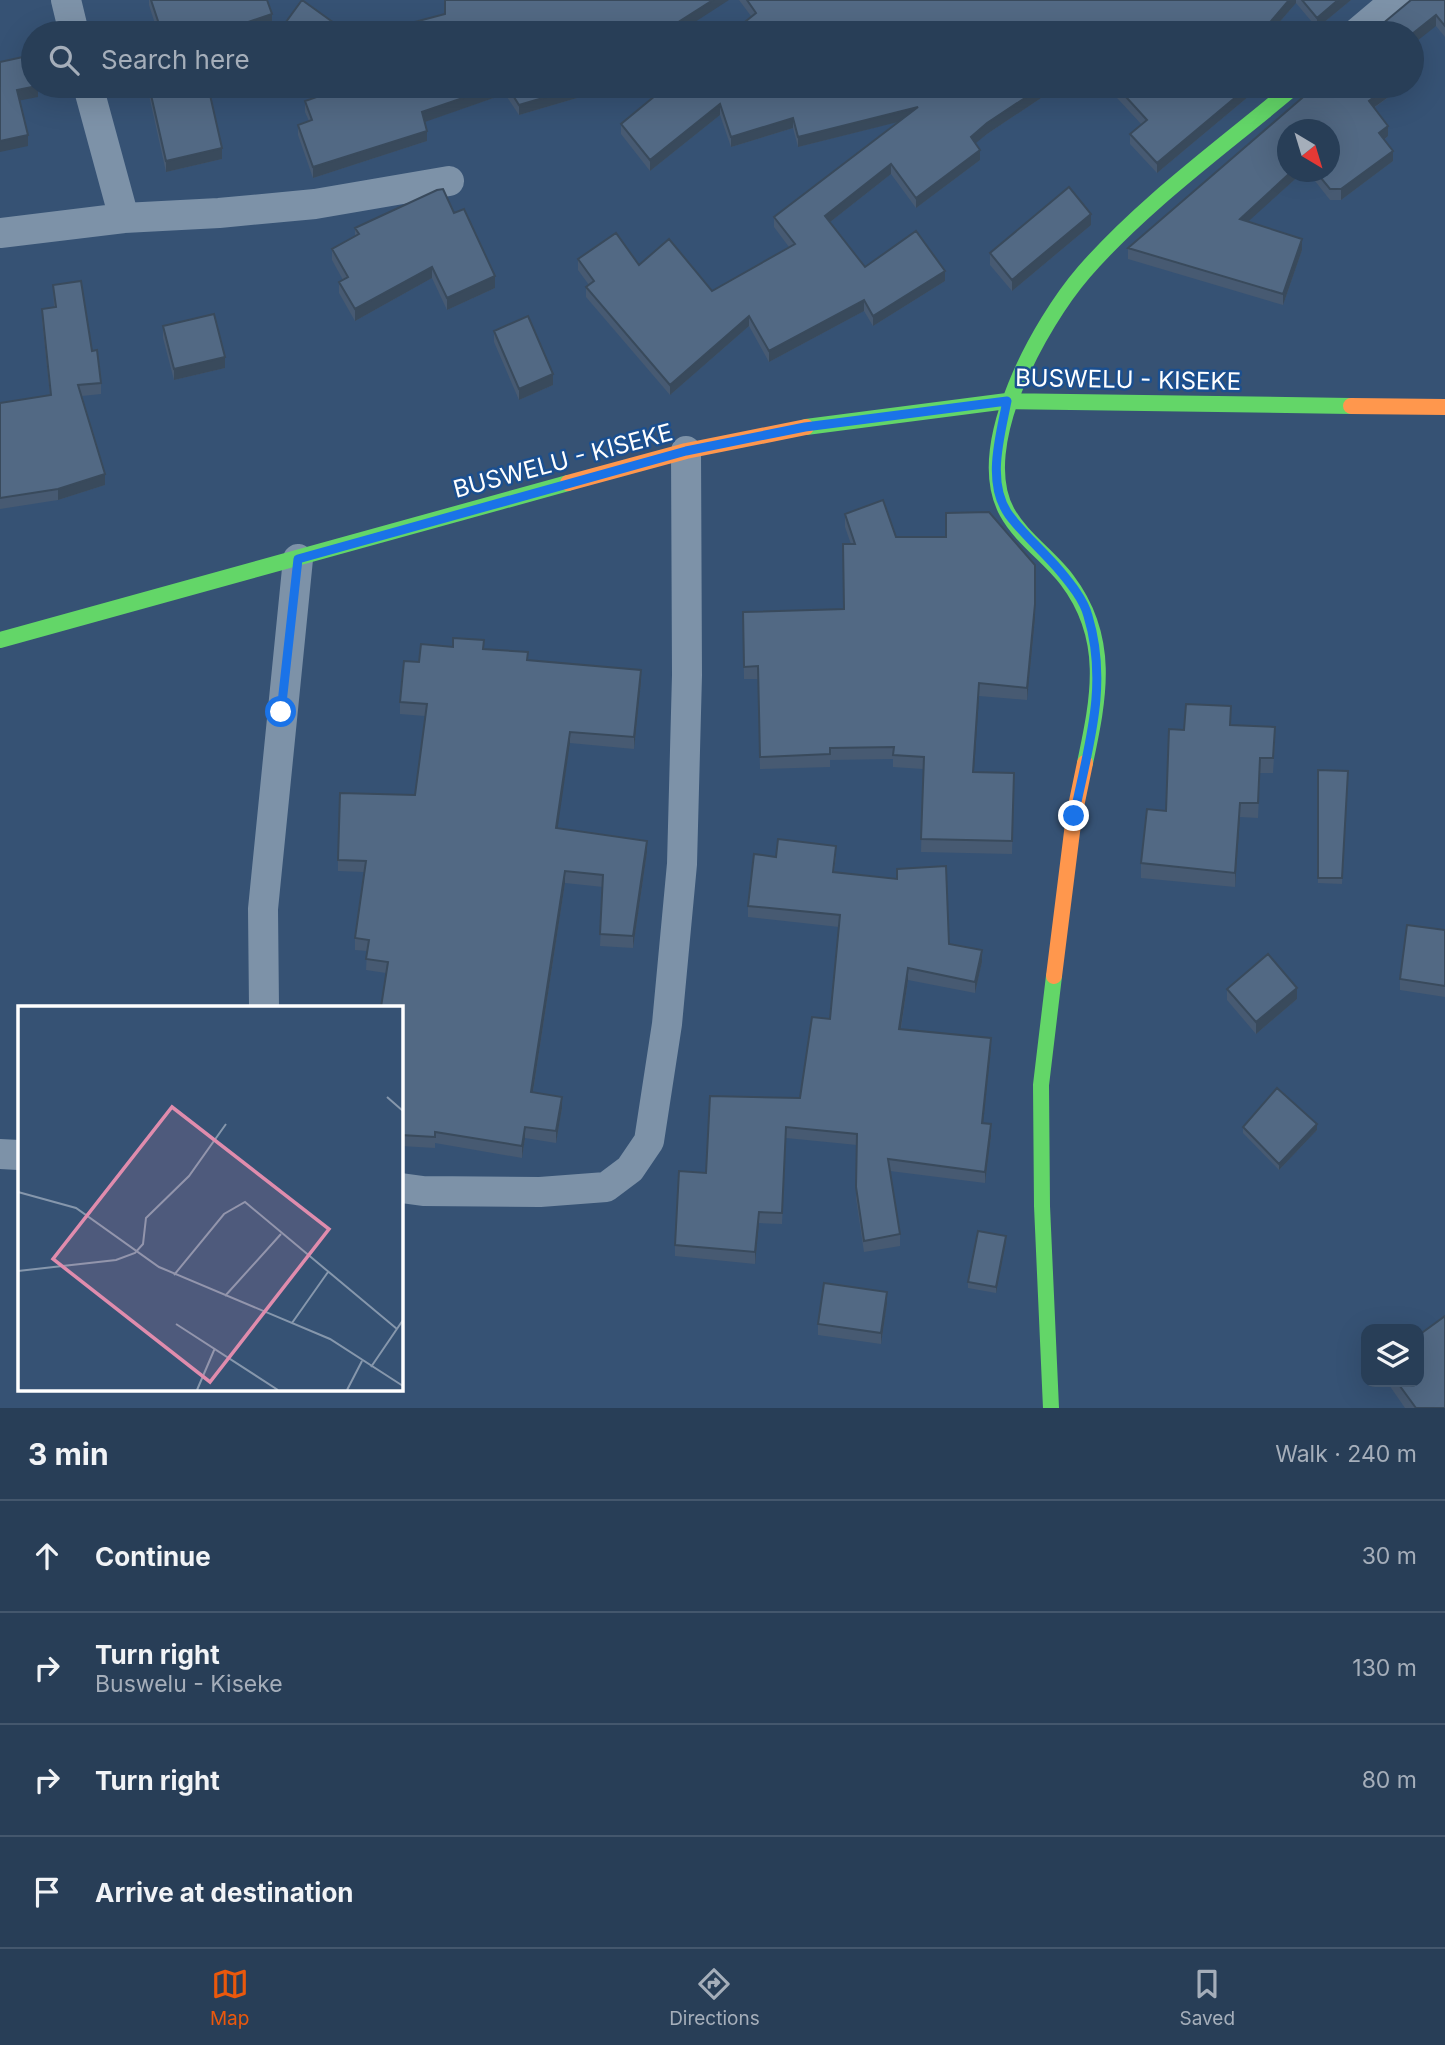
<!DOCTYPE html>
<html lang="en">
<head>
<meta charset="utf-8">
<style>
	:root { --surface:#283e57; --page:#344961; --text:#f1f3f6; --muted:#a5aeba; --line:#44576d; --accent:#ea580c }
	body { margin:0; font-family:Inter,sans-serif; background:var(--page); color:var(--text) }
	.controls { position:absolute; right:21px; bottom:21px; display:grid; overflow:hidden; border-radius:14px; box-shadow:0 7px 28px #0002 }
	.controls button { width:63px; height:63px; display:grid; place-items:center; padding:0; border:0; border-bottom:2px solid var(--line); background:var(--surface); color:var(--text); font:35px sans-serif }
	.compass { position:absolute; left:1277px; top:119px; width:63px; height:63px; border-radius:50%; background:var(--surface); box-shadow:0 7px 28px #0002; rotate:142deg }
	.stop { position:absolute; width:21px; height:21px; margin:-16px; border:5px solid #1a73e8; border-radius:50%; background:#fff }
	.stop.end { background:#1a73e8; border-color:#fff; box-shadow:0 2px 7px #0008 }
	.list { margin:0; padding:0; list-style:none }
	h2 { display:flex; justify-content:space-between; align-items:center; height:91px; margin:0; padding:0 28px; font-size:30px }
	h2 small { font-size:23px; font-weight:400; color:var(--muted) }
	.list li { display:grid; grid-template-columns:46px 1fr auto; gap:21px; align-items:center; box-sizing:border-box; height:112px; padding:0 28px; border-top:2px solid var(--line) }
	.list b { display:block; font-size:26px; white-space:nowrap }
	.list p { margin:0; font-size:23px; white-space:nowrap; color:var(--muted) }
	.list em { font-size:23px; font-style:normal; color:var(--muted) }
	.icon { flex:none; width:38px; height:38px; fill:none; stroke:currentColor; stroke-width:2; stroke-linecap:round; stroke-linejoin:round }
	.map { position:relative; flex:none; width:1445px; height:1408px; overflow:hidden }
	.search { position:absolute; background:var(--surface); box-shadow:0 7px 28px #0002; left:21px; right:21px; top:21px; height:77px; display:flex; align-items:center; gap:18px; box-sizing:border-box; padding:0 24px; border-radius:38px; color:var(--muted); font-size:26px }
	.sheet { height:539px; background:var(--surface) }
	nav { display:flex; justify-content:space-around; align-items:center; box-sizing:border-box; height:98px; border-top:2px solid var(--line); background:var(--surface); font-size:19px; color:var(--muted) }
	nav a { display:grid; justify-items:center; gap:4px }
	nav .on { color:var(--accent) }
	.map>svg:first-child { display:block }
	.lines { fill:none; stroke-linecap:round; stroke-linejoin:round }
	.street { stroke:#7d92a8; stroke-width:30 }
	.fast { stroke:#63d668; stroke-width:16 }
	.slow { stroke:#ff974d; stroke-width:16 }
	.wall { fill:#475a72 }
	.shaded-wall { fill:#394a5c }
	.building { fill:#526984; stroke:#394a5c; stroke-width:2 }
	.route { stroke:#1a73e8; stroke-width:9 }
	.labels { text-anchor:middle; stroke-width:5; stroke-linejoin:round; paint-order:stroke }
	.street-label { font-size:24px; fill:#fff; stroke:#1b4f8f }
	.inset-road { fill:none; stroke:#8697ac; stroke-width:2 }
	.view { fill:#e08cad; fill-opacity:0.15; stroke:#e08cad; stroke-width:3.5 }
	.inset-edge { fill:none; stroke:#fff; stroke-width:3.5 }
</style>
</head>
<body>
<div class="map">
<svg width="1445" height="1408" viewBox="0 0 1445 1408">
	<rect width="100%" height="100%" fill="#365274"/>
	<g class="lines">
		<!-- street -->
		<path class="street" d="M66,0l8,33
			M1357,33l39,-33
			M88,86l36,132
			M0,233l124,-15 95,-5 96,-9 134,-23
			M264,1007l-1,-98 35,-350
			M0,1154l19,1
			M401,1188l22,3 117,1 66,-5 24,-18 19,-28 18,-117 15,-160 5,-189 -1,-224"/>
		<!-- fast -->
		<path class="fast" d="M806,427l201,-26 344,5
			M0,640l568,-157
			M1085,763c14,-66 26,-125 -18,-183 -17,-23 -46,-42 -60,-68 -36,-66 33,-189 77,-240 61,-70 140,-126 211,-186
			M1051,1408l-9,-202 -1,-121 13,-109"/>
		<!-- slow -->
		<path class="slow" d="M1351,406l94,1
			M568,483l118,-32 120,-24
			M1054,976l20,-160 11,-53"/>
	</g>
	<!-- wall -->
	<path class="wall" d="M149,0h118l5,24 -26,9h-88l-9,-28z
		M739,0h612l-34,28 -21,-25 -26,30h-539l20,-17z
		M1445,0v37l-9,-11 -24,7h-37v-3z
		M147,86h61l14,73 -56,13z
		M328,86h269l-20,12 -58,17 -14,-21 -81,28 3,19 -114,37 -15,-43v-10l11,-4 -4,-9v-11l30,-10z
		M667,86h392l-72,48 -12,9 5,17 -64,48 -25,-34 -61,48 35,45 80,14 -72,45 -9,-15 -95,51 -20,-36 -79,69 -84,-98v-10l3,-2 -11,-15v-11l61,6 73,26 77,-44 -15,-20v-10l123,-95 -99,25 -5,-19 -62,19 -11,-32 -70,56 -29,-37v-10z
		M1106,86h155l-104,87 -27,-29v-10l12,-9z
		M1394,86v7l-20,15 14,28 -4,4 9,21 -52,39h-11l-22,-28h21v-42l-42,42h16l-55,49 54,29 -19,55 -155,-46v-11l183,-153z
		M454,213l41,75 -48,22 -15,-32 -77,43 -16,-28v-11l4,-2 -11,-20v-11l23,-13v-8z
		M1091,225l-79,66 -22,-26v-12z
		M53,285l39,66 9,32v11l-19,2 23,89 -47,15 -58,9v-106l50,-8 -8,-75v-11l12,-2z
		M163,326l62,42 -51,12 -11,-42z
		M494,331l59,54 -34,15 -25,-58z
		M845,514l51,23 139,80 -8,83 -48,-4 -6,76 41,1 -2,81 -91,-2 2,-83 -30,-2v-8l-63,1v7l-70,2 -2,-90h-14l-1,-67 101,-3 7,-65 -6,-17z
		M484,649l44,11 113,22 -7,67 -64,-6 -13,85 90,24 -14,96 -33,-2 3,-59 -38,-4 -32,209 29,16 -6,35 -31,-5 -3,20 -87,-15v5l-34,-2v-139l-15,-34 -20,-3 1,-19 -12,-1v-12l9,-66 -26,-1v-11l77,-65 10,-79 -25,-2v-12z
		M1231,725l44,16 -2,32h-13l-2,45 -18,-1 -5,70 -94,-9v-15l25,-52 18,-81z
		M1318,770l30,1 -6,113 -24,-1z
		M776,857h60l-2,15 115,72 33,18 -7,31 -67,-13 -7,49 90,20 -8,74 8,13 -6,47 -95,-12 10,63v12l-36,6 -8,-54 1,-53 -71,-7 -4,86 -23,-1 -4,41 -80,-8v-11l31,-72 94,-75 30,-79 9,-92 -91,-10v-11z
		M1445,930v67l-45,-7v-11z
		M1227,989l70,10 -41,35 -29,-34z
		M1243,1127l74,3 -38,40 -36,-37z
		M1006,1242l-10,51 -28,-5v-6z
		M887,1303l-6,41 -63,-9v-11z
		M1387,1382h32l26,26h-40z"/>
	<!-- shaded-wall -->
	<path class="shaded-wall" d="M713,0h16l-51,33h-17z
		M1289,0h7v3l-26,30h-9z
		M1338,0h13l-34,28v-10z
		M272,14v10l-26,9h-30z
		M1436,15v11l-24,19v-11z
		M38,86v11l-21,4v-11z
		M498,86h7v8l-83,29v-11z
		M581,86h16l-20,12 -58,17v-10z
		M1043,86h16l-72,48 -16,13v-10l16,-14z
		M1249,86h12l-104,87v-10z
		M1389,86h5v7l-25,18v-10z
		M720,104v11l-70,56v-11z
		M918,107v10l-120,30v-10z
		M793,118v10l-62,19v-10z
		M1388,126v10l-9,8v-11z
		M427,131v10l-114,37v-11z
		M28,135v11l-28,6v-11z
		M222,148v11l-56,13v-11z
		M980,150v10l-64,48v-10z
		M1393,151v10l-52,39v-11z
		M891,164v10l-66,52v-10z
		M1291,172h12l-63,57v-10z
		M1091,214v11l-79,66v-11z
		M1302,239v11l-19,55v-11z
		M432,267v11l-77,43v-12z
		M945,271v10l-72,45v-10z
		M495,276v12l-48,22v-12z
		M864,300v11l-95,51v-11z
		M749,316v10l-79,69v-10z
		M225,357v11l-51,12v-11z
		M553,374v11l-34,15v-11z
		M105,474v11l-47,15v-11z
		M1035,604v13l-8,83v-12z
		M641,670v12l-7,67v-12z
		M979,683v13l-6,89v-13z
		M570,732v11l-14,97v-12z
		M1240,803v14l-5,70v-14z
		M647,841v11l-14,96v-12z
		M565,871v12l-34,221v-12z
		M982,950v12l-7,31v-11z
		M908,968v12l-9,60v-11z
		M1297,988v11l-41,35v-12z
		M991,1038v11l-9,85v-11z
		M562,1097v11l-6,35v-12z
		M991,1124v12l-6,47v-11z
		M1317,1124v6l-38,40v-6z
		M525,1127v11l-3,20v-12z
		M759,1212v11l-4,41v-12z
		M1006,1236v6l-10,51v-6z
		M887,1292v11l-6,41v-11z"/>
	<!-- building -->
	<path class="building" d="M151,0h116l5,14 -56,19h-54z
		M302,0l46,33h-70z
		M445,0h268l-52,33h-288l72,-19z
		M747,0h542l-28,33h-530l25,-20z
		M1302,0h36l-21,18z
		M1411,0h34v26l-9,-11 -24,19 -34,-1 -3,-3z
		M32,55l1,8v23h4l-20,4 11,45 -28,6v-79z
		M149,86h59l14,62 -56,13z
		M343,86h155l-76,26 5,19 -114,36 -15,-42 14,-5 -7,-19 40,-14z
		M507,86h74l-4,2 -58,17z
		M667,86h376l-56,37 -16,14 9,13 -64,48 -25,-34 -66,52 40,51 51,-36 29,40 -72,45 -9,-16 -95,51 -20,-35 -79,69 -84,-98 8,-6 -16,-22 38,-26 23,32 30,-26 43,52 83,-47 -21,-27 144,-110 -120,30 -5,-19 -62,19 -11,-33 -70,56 -29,-36z
		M1116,86h133l-92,77 -27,-29 17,-14z
		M1324,86h65l-20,15 19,25 -9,7 14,18 -52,38h-11l-14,-17h13v-42h-42v42h4l-51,47 62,20 -19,55 -155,-46 181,-156 2,3z
		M1069,187l22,27 -79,66 -22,-27z
		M443,189l11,24 10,-4 31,67 -48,22 -15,-31 -77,42 -16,-27 9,-5 -16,-28 27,-15 -4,-6 82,-38z
		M81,281l11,70 5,-1 4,33 -23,2 27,89 -47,15 -58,9v-95l51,-8 -9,-86 14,-2 -3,-22z
		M214,314l11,43 -51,12 -11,-43z
		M528,316l25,58 -34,15 -25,-58z
		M883,500l13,37h50v-24l43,-1 46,53v39l-8,84 -48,-5 -6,89 41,1 -2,68 -91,-2 3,-82 -31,-2 1,-8 -64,1v6l-70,3 -2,-91 -14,1 -1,-55 101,-3 -1,-65h12l-10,-30z
		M453,638l31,2 -1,9 45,3 -1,8 114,10 -7,67 -64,-5 -14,96 91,13 -14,95 -33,-2 3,-59 -38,-4 -34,221 31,5 -6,34 -31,-4 -3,19 -87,-14v5l-34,-2v-128h-20l7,-45 -22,-3 3,-19 -14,-2 11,-77 -28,-1 2,-67 75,2 12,-91 -27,-2 4,-41 15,1 2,-18 32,3z
		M1186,704l45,2 -1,19 45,2 -2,31h-13l-2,45h-18l-5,70 -94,-10 6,-54 19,2 3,-82 15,1z
		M1318,770l30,1 -6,107h-24z
		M778,839l58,7 -3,26 64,7v-10l49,-3 3,78 33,6 -7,32 -67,-14 -9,61 92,9 -9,85 9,1 -6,48 -97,-13 12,75 -36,7 -8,-54 1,-53 -71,-7 -4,86 -23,-1 -4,40 -80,-7 4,-74 27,2 4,-77 90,2 12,-81 18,2 10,-104 -92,-9 6,-52 22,3z
		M1407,925l38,5v56l-45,-7z
		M1268,954l29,34 -41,34 -29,-33z
		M1277,1088l40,36 -38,40 -36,-37z
		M978,1231l28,5 -10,51 -28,-5z
		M824,1283l63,9 -6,41 -63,-9z
		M1445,1316v92h-29l-19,-26h22v-47z"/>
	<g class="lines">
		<!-- route -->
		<path class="route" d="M281,712l17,-153 388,-108 119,-24 202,-26c-7,36 -21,82 2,114 15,20 35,37 51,56 10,12 24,29 28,45 21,69 0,131 -14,200"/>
	</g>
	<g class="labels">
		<!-- street labels -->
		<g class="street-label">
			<text transform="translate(1128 380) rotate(1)" y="8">BUSWELU - KISEKE</text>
			<text transform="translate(563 461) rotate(-15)" y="8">BUSWELU - KISEKE</text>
		</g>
	</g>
	<!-- overview -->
	<g transform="translate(18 1006)">
		<rect width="385" height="385" fill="#365274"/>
		<path class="inset-road" d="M369,91l16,14M0,186l58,16 83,59 171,72 73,47M0,265l98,-11 19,-7 8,-9 3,-26 43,-42 37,-52M156,269l50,-61 21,-12 152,127M207,290l56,-62M274,317l36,-51M158,318l102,66M353,361l32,-47M179,384l18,-42M329,384l15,-29"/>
		<path class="view" d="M154,101l157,122 -119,153 -157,-123z"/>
		<rect width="385" height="385" class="inset-edge"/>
	</g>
</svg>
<div class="controls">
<button><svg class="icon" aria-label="layers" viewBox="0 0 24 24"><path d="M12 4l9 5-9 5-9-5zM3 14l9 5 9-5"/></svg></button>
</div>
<svg class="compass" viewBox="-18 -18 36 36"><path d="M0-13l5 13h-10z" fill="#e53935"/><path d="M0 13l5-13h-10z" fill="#a5aeba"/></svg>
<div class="stop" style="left:281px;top:712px"></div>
<div class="stop end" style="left:1074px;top:816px"></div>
<div class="search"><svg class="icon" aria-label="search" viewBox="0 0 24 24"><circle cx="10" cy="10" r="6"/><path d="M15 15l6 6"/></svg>Search here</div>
</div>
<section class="sheet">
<h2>3 min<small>Walk · 240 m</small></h2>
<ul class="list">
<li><svg class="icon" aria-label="ahead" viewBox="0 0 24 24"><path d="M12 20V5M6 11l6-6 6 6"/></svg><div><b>Continue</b></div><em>30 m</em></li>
<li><svg class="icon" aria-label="right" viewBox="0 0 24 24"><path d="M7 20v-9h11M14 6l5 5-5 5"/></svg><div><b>Turn right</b><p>Buswelu - Kiseke</p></div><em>130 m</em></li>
<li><svg class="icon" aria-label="right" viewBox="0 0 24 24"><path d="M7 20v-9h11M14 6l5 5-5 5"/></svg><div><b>Turn right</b></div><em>80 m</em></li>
<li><svg class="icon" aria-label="arrive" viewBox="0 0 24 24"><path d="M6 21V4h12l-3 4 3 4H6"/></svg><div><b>Arrive at destination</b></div></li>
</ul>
</section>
<nav>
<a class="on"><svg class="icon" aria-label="map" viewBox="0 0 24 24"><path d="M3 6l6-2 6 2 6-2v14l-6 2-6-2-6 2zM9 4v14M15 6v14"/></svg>Map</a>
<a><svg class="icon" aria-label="directions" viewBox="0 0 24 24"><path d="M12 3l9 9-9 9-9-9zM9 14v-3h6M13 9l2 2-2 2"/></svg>Directions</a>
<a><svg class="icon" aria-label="saved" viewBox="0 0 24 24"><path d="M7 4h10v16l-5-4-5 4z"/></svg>Saved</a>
</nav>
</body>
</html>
